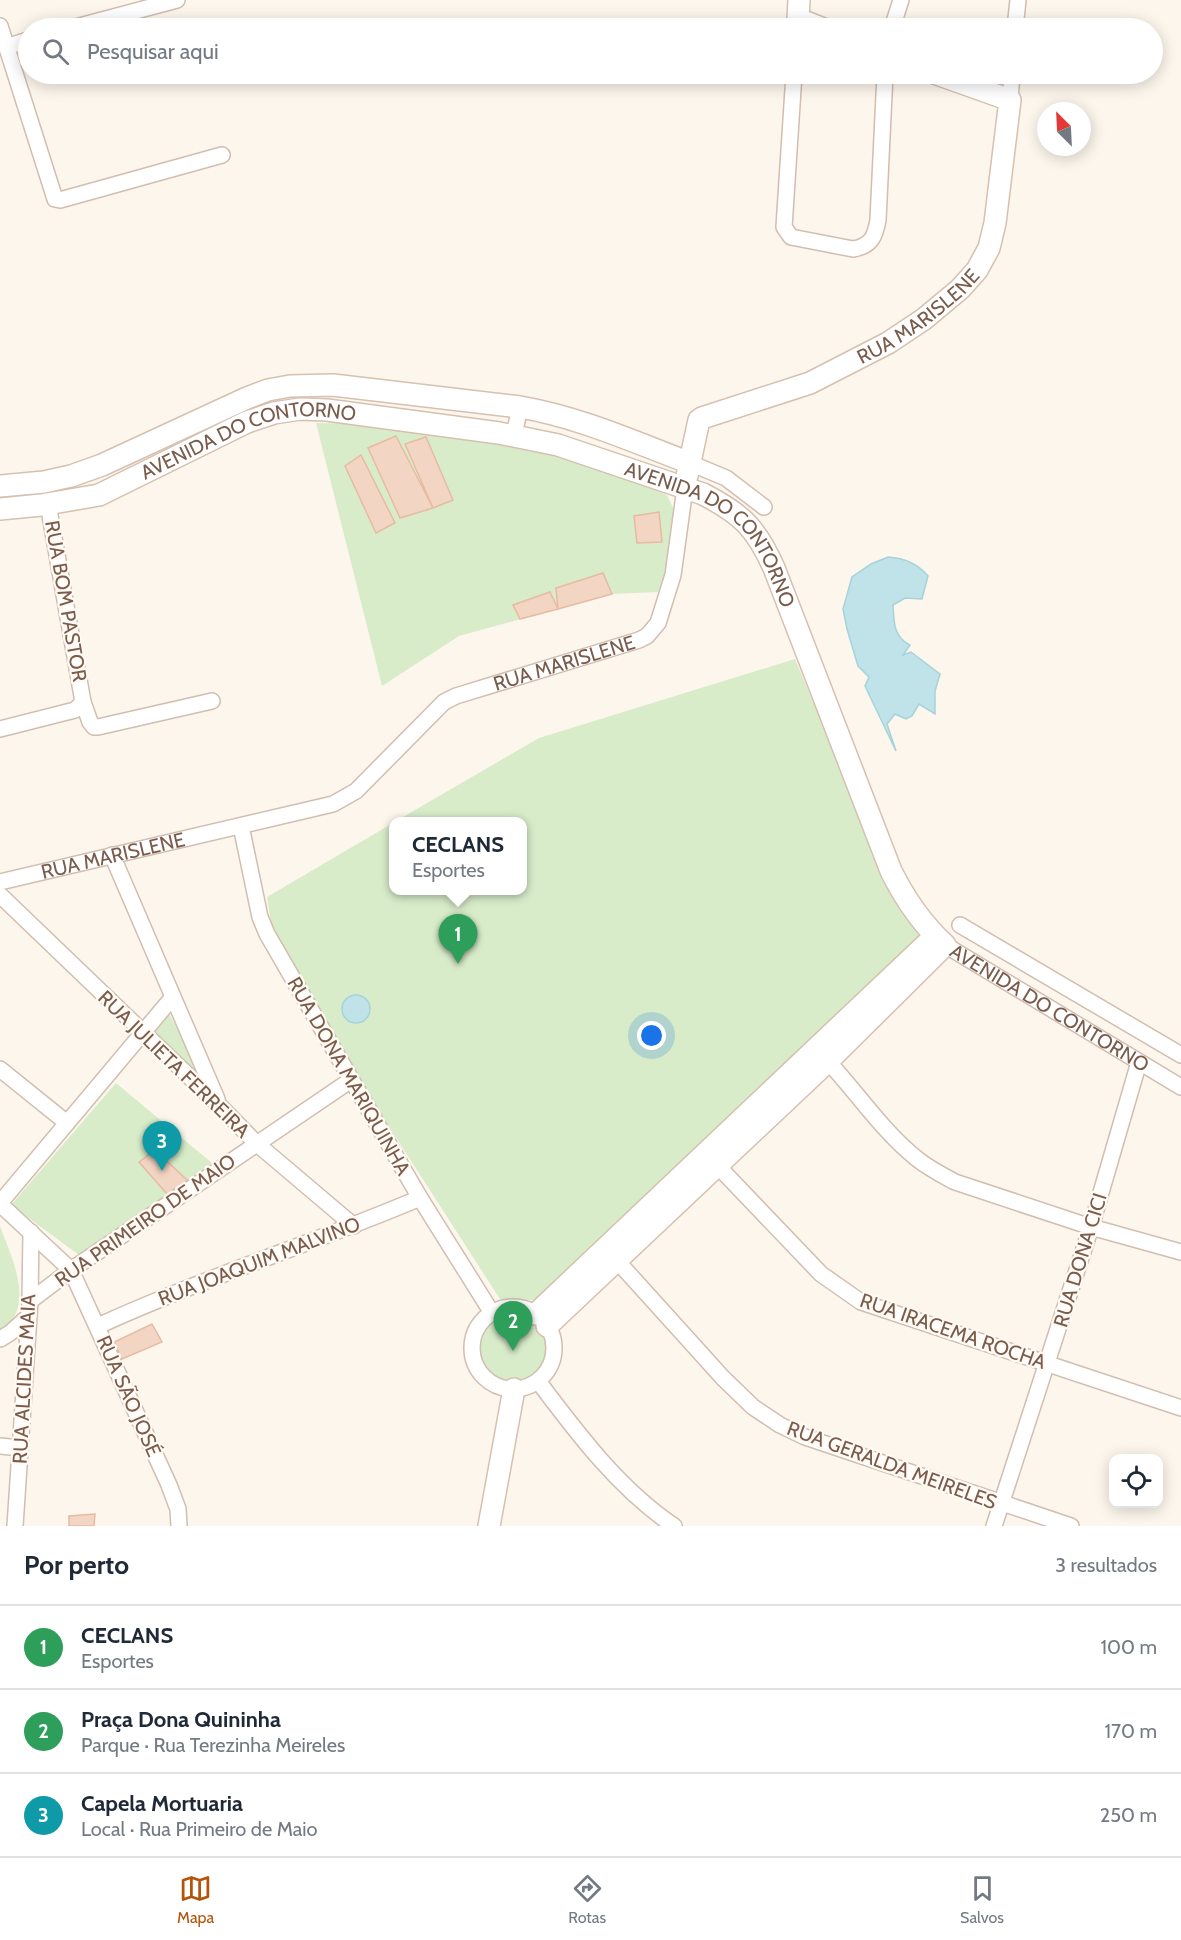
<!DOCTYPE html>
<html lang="pt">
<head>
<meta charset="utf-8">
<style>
	:root { --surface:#fff; --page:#f6f6f7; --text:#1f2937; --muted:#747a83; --line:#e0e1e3; --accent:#b45309 }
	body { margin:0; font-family:Cabin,sans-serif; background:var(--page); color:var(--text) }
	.controls { position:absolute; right:18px; bottom:18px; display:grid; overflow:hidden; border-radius:12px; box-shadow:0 3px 15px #0003 }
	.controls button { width:54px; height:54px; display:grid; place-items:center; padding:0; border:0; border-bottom:2px solid var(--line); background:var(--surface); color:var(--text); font:30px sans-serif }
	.compass { position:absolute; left:1037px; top:102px; width:54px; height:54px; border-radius:50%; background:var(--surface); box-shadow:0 3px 15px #0003; rotate:336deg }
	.you { position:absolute; left:652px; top:1036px; width:21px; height:21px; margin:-15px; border:4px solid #fff; border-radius:50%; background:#1a73e8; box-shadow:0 0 0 9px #1a73e833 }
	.badge { display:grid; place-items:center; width:39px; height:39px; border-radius:50%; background:var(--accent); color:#fff; font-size:20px; font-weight:700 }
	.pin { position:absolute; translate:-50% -50px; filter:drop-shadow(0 2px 3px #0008) }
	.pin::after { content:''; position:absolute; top:32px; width:21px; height:18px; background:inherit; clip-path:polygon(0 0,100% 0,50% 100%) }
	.popup { position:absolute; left:389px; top:817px; width:138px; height:78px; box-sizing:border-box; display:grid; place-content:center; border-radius:12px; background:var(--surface); filter:drop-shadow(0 2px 4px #0005); font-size:20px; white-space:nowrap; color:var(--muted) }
	.popup b { font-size:22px; color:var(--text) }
	.popup::after { content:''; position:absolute; left:50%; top:100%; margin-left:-12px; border:12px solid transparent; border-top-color:var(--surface) }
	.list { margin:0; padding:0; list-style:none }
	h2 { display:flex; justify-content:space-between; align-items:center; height:78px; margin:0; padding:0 24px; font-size:26px }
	h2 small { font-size:20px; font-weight:400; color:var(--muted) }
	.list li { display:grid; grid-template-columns:39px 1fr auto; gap:18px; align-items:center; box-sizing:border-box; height:84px; padding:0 24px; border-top:2px solid var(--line) }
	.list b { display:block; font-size:22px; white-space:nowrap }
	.list p { margin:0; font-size:20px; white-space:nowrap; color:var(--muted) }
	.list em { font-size:20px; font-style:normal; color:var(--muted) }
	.icon { flex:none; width:33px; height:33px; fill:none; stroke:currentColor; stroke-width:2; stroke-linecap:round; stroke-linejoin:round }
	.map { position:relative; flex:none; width:1181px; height:1526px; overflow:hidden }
	.search { position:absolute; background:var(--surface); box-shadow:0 3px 15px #0003; left:18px; right:18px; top:18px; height:66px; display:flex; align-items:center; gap:15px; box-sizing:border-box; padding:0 21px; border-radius:33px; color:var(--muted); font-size:22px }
	.sheet { height:330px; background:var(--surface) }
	nav { display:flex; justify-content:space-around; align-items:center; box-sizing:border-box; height:84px; border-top:2px solid var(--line); background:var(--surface); font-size:16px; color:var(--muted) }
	nav a { display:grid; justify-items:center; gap:3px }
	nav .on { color:var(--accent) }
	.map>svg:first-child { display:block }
	.green { fill:#d8ecc9 }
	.water { fill:#bfe3e8; stroke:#a5d3da; stroke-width:1.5 }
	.building { fill:#f3d5c3; stroke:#e6bba3; stroke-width:1.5 }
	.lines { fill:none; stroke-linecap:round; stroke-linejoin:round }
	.street-casing { stroke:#d1beb0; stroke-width:18 }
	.secondary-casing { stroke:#d6c0b0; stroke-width:24 }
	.street { stroke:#fff; stroke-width:15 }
	.secondary { stroke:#fff; stroke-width:21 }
	.labels { text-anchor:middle; stroke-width:4.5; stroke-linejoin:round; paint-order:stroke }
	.street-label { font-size:20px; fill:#7a5c4d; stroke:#fffaf3 }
</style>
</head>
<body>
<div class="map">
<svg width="1181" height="1526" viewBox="0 0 1181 1526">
	<rect width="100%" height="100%" fill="#fdf6ec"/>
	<!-- green -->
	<path class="green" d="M316,423l68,1 102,16 110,26 71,29 7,15 -9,63 -7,19 -46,2 -153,42 -77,50z
		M795,659l104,249 30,32 -374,351 -21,9 -34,-1 -134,-208 -94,-162 -5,-32 126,-74 1,67h128v-68l-126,-1 143,-83z
		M167,1010l39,74 -53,-49z
		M116,1083l96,80 -133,92 -68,-50z
		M0,1226c12,33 37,81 0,106z
		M478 1346a35 35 0 1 1 70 0a35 35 0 1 1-70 0Z"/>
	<!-- water -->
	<path class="water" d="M888,557c16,1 30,7 40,19l-6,23 -17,-1 -12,7c1,16 0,32 17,40l-7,10 8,-3 29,22 -5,17v23l-16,-10 -7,12 -6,3 -11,-5 -8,10 9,27 -31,-65 4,-9 -11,-11 -11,-37 -4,-20 9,-32 19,-13z
		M342 1009a14 14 0 1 1 28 0a14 14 0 1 1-28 0Z"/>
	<!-- building -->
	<path class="building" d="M396,436l37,72 -33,10 -32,-70z
		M426,437l27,63 -20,8 -28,-64z
		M361,455l34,68 -19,10 -31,-67z
		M659,512l3,30 -25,1 -3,-27z
		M603,573l9,21 -54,15 -2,-21z
		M550,592l8,17 -38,10 -7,-14z
		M155,1150l32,30 -20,14 -28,-32z
		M152,1324l10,18 -40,17 -8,-17z
		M95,1514l-1,12h-25v-10z"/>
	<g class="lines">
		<defs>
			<g id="street">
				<path d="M0,26l55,173 5,1 162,-45"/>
				<path d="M72,28l105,-28"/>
				<path d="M892,28l9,-28"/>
				<path d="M1015,28l3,-28"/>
				<path d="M6,47l22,-7"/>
				<path d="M794,74l-10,153 7,10 62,12c18,-3 22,-12 25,-29l7,-146"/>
				<path d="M1010,100l2,-26"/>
				<path d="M514,435l6,-28"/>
				<path d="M690,463l36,15 38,29"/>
				<path d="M83,702l7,20 4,5h4l114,-26"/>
				<path d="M0,729l75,-19 8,-8 -35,-198"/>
				<path d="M241,826l19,91 7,17 153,264 72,115"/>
				<path d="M112,855l105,244"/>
				<path id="s1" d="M0,882l333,-78 23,-13 88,-89 12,-6 183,-56 8,-4 11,-13 15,-48 12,-87"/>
				<path d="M0,895l221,212 35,36 98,83"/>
				<path d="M960,925l221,130"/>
				<path id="s2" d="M945,945l236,142"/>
				<path d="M822,1055c32,33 58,74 94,103 12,10 26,17 39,24l136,45 90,25"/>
				<path d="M0,1069l67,54"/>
				<path d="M712,1160l109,114 40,28 320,106"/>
				<path d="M0,1203l172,-205"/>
				<path d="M0,1204l71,66 98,215 9,24 1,17"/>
				<path d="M610,1253l113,125 30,29 27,18 25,12 266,89"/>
				<path d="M30,1301l41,-31 280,-190"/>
				<circle cx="513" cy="1348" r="41"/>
				<path d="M98,1326c105,-48 216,-83 322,-128"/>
				<path d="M0,1339l10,-6 19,-17"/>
				<path d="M538,1381c39,52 81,108 136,145"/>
				<path d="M0,1446l20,2"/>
				<path d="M15,1526l15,-225 1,-69"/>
				<path d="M994,1526l97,-299 48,-165"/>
			</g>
			<g id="secondary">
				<path d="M799,0l-1,19 23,9"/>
				<path id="s3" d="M687,476l12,-56 3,-2 108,-35 78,-40 36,-24 36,-30 17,-19 12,-22 6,-25 15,-123 -73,-26"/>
				<path d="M0,486l44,-4 27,-6 31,-11 145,-67 21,-8 22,-4 43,-1 187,22c59,10 114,35 170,56"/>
				<path id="s4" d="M0,509l41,-4 58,-10 148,-73 27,-9 26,-4 27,1 172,23 59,12 145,49c39,20 53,34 71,74l117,303c14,28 31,53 54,74l-117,116 -281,265"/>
				<path d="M536,1314l399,-378"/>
				<path d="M489,1526l25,-137"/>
			</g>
		</defs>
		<!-- street casing -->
		<use href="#street" class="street-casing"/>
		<!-- secondary casing -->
		<use href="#secondary" class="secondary-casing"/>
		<!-- street -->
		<use href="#street" class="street"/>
		<!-- secondary -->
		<use href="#secondary" class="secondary"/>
	</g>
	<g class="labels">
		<!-- street labels -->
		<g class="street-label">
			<text dy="7" stroke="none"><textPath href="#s3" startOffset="302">RUA MARISLENE</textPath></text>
			<text dy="7" stroke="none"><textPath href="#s4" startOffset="262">AVENIDA DO CONTORNO</textPath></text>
			<text dy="7" stroke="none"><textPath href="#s4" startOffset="766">AVENIDA DO CONTORNO</textPath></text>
			<text transform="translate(66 601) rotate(80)" y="7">RUA BOM PASTOR</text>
			<text dy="7" stroke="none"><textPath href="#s1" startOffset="620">RUA MARISLENE</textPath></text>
			<text dy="7" stroke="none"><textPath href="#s1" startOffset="116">RUA MARISLENE</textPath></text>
			<text dy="7" stroke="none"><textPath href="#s2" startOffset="122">AVENIDA DO CONTORNO</textPath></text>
			<text transform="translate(174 1064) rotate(44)" y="7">RUA JULIETA FERREIRA</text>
			<text transform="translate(349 1076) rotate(60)" y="7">RUA DONA MARIQUINHA</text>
			<text transform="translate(145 1220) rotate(-35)" y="7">RUA PRIMEIRO DE MAIO</text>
			<text transform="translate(1080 1260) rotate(-73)" y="7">RUA DONA CICI</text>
			<text transform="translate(259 1261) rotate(-21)" y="7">RUA JOAQUIM MALVINO</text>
			<text transform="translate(953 1331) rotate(19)" y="7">RUA IRACEMA ROCHA</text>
			<text transform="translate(24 1379) rotate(-87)" y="7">RUA ALCIDES MAIA</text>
			<text transform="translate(129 1396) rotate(66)" y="7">RUA SÃO JOSÉ</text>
			<text transform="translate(892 1465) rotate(20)" y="7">RUA GERALDA MEIRELES</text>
		</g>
	</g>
</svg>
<div class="controls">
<button><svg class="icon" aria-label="locate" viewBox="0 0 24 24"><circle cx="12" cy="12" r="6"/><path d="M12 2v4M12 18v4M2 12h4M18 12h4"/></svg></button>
</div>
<svg class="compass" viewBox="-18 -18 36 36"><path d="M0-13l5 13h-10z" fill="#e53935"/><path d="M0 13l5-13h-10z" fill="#747a83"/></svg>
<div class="you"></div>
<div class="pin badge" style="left:458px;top:964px;background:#2e9e5b">1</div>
<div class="popup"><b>CECLANS</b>Esportes</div>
<div class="pin badge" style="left:513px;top:1351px;background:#2e9e5b">2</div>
<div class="pin badge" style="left:162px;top:1171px;background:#0f9aa8">3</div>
<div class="search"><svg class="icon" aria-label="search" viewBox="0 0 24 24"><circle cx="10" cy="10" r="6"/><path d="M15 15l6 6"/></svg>Pesquisar aqui</div>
</div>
<section class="sheet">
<h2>Por perto<small>3 resultados</small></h2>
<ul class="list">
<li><span class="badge" style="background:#2e9e5b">1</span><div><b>CECLANS</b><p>Esportes</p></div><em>100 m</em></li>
<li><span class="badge" style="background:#2e9e5b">2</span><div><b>Praça Dona Quininha</b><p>Parque · Rua Terezinha Meireles</p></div><em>170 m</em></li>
<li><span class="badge" style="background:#0f9aa8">3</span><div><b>Capela Mortuaria</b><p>Local · Rua Primeiro de Maio</p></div><em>250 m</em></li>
</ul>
</section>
<nav>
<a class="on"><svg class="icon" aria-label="map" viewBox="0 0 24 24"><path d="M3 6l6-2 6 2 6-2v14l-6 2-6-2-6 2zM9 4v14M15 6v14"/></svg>Mapa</a>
<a><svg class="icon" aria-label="directions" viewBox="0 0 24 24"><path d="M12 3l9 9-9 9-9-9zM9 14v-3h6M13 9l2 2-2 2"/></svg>Rotas</a>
<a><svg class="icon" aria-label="saved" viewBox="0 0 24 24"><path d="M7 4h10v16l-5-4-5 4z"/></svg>Salvos</a>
</nav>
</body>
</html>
